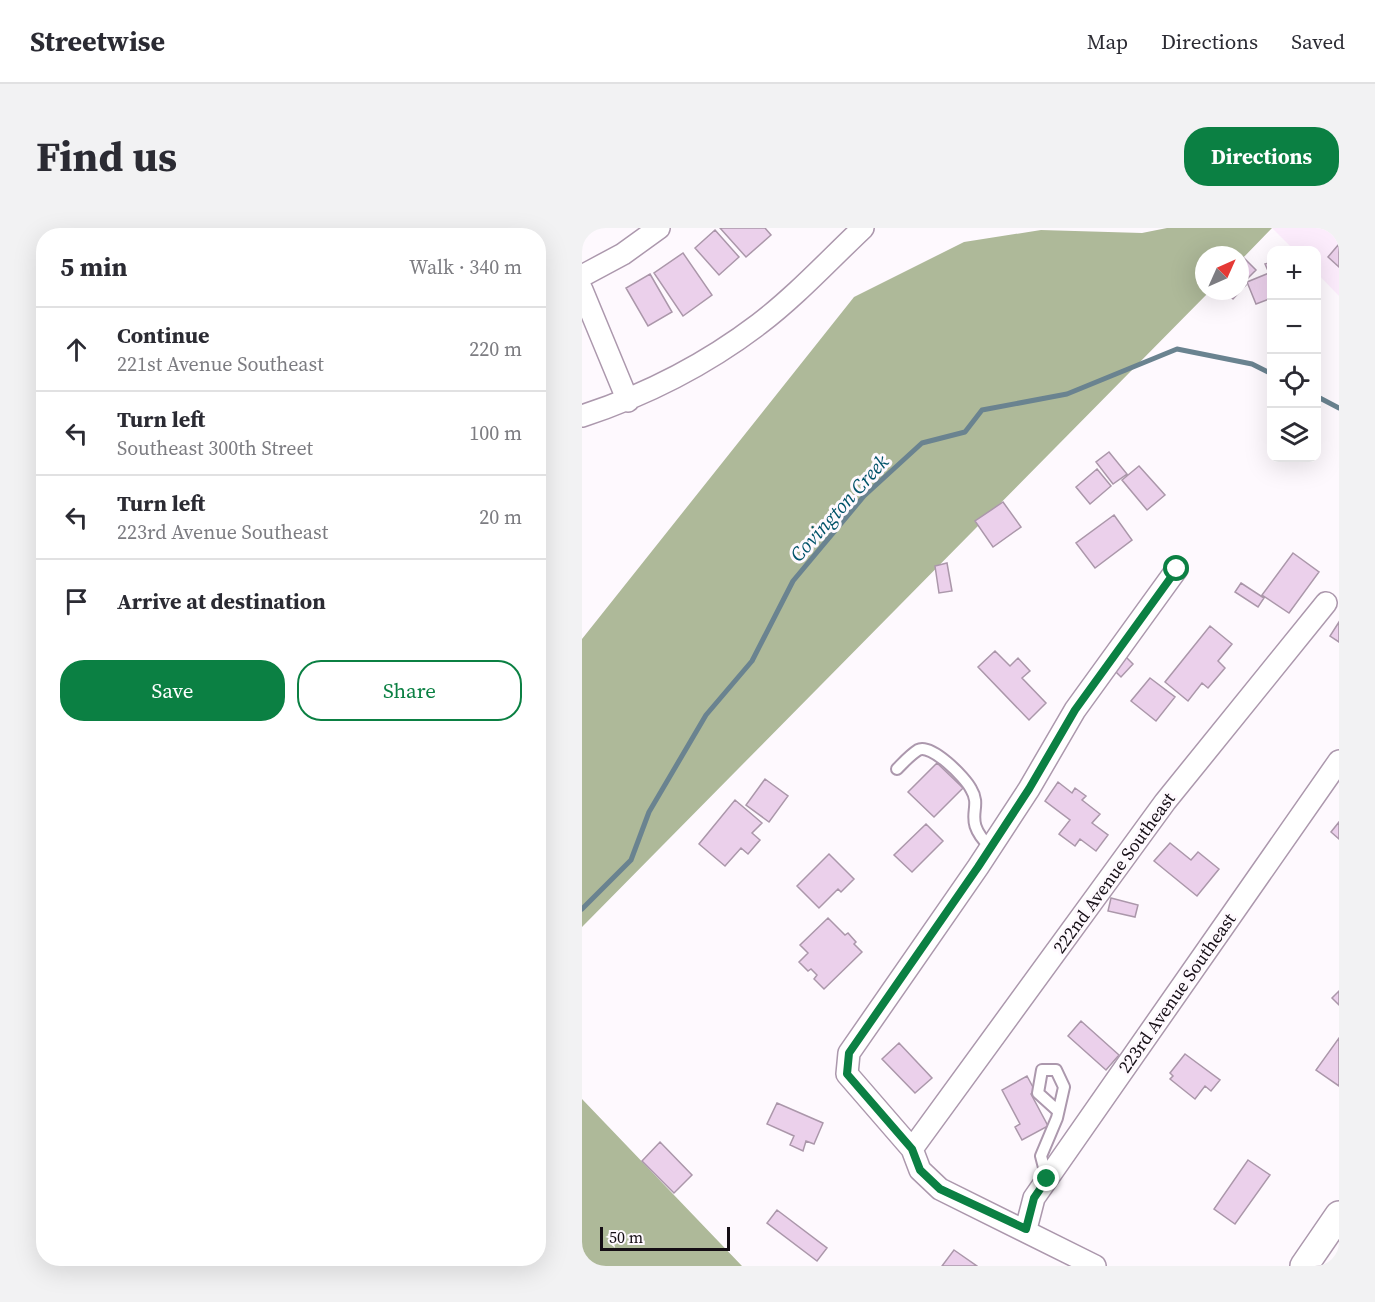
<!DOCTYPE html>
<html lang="en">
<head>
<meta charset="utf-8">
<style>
	:root { --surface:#fff; --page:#f2f2f3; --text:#2b2b33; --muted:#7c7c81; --line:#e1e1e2; --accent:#0b8043 }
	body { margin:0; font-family:"Source Serif 4",serif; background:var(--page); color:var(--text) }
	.controls { position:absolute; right:18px; top:18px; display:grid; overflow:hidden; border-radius:12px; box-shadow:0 6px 24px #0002 }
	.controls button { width:54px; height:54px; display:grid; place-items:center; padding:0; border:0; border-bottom:2px solid var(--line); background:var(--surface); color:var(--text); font:30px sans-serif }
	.compass { position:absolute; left:613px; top:18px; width:54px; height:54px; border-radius:50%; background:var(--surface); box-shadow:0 6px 24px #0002; rotate:45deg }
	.scale { position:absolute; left:18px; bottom:15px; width:130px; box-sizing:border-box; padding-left:6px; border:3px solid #150e15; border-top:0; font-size:16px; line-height:21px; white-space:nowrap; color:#150e15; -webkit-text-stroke:4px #fef9fe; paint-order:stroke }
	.stop { position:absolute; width:18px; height:18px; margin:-14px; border:4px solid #0b8043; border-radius:50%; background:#fff }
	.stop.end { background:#0b8043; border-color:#fff; box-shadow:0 2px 6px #0008 }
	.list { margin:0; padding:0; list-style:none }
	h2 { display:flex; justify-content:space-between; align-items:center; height:78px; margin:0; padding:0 24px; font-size:26px }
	h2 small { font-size:20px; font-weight:400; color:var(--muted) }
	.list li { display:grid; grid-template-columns:39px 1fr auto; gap:18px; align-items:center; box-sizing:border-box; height:84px; padding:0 24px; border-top:2px solid var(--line) }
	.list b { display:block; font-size:22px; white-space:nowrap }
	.list p { margin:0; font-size:20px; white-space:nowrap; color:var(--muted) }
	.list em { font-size:20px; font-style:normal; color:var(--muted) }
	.actions { display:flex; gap:12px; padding:18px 24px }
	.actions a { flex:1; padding:14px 0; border:2px solid var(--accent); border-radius:24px; text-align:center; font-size:21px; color:var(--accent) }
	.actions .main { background:var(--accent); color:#fff }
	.icon { flex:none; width:33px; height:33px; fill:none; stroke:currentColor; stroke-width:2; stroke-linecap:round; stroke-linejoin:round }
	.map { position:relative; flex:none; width:757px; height:1038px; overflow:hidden; border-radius:24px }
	header { display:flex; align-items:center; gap:36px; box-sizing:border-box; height:84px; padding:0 30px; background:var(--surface); border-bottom:2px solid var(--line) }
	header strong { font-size:28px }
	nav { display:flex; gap:33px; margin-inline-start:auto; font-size:21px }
	.intro { display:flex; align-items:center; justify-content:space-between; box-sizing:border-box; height:144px; padding:0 36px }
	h1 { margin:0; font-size:42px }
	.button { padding:15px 27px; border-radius:24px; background:var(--accent); color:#fff; font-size:21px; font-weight:700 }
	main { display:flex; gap:36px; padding:0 36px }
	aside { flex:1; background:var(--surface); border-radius:24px; box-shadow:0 6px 24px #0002 }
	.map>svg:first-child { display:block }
	.built { fill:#fcecfc }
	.forest { fill:#aeb999 }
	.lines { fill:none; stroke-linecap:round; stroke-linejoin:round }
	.stream { stroke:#6a8390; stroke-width:5 }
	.building { fill:#ebd0eb; stroke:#ab97aa; stroke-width:1.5 }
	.service-casing { stroke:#ac98ad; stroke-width:14 }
	.minor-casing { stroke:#ac98ad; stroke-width:24 }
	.tertiary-casing { stroke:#ac98ad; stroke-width:30 }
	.service { stroke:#fff; stroke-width:10 }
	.minor { stroke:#fff; stroke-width:21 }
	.tertiary { stroke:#fff; stroke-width:27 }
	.route { stroke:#0b8043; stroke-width:8 }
	.labels { text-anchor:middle; stroke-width:6; stroke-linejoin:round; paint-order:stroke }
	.street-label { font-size:18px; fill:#150e15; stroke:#fef9fe }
	.water-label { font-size:20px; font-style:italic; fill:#005369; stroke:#fef9fe }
</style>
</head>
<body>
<header>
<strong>Streetwise</strong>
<nav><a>Map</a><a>Directions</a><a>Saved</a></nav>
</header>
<div class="intro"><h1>Find us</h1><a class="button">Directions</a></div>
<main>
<aside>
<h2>5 min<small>Walk · 340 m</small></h2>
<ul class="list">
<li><svg class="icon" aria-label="ahead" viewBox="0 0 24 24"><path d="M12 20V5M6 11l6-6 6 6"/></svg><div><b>Continue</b><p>221st Avenue Southeast</p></div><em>220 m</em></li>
<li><svg class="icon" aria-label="left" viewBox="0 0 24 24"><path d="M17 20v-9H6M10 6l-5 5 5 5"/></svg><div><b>Turn left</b><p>Southeast 300th Street</p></div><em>100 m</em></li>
<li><svg class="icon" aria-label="left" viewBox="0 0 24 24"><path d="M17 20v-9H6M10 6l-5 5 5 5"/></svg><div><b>Turn left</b><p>223rd Avenue Southeast</p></div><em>20 m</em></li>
<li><svg class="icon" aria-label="arrive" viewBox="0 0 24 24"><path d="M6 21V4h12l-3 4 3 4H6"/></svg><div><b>Arrive at destination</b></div></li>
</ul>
<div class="actions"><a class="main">Save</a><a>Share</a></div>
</aside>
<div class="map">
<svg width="757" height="1038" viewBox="0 0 757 1038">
	<rect width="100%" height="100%" fill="#fef9fe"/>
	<!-- built -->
	<path class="built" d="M690,0h67v68l-22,-23 -1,-23h-22z"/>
	<!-- forest -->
	<path class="forest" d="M585,0h105l-32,33v-6h-36v36h6l-628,636v-288l272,-342 110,-55 77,-12 101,3z
		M0,871l160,167h-160z"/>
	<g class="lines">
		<!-- stream -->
		<path class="stream" d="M734,168l23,12
			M0,681l49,-49 18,-48 57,-97 46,-54 41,-80 71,-85 58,-53 43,-11 17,-22 85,-16 110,-45 75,15 20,10"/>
	</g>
	<!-- building -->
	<path class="building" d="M138,0h45l6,7 -25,22z
		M133,2l24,27 -20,18 -24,-27z
		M757,16v23l-11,-10z
		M101,25l29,42 -29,21 -29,-43z
		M661,29l13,13 -12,12 2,3 -13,14 -8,-8h15v-30z
		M690,34v36l-16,6 -9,-22 22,-9 -4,-9z
		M68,46l22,38 -24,14 -22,-38z
		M527,224l18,22 -14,10 -17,-22z
		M557,238l26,29 -18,15 -25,-30z
		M515,241l14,17 -21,18 -14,-17z
		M421,274l18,25 -28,20 -18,-26z
		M532,287l18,25 -37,28 -19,-25z
		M711,325l26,19 -30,41 -27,-18z
		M365,335l5,28 -13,2 -4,-27z
		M659,355l23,15 -6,9 -23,-15z
		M757,394v20l-9,-6z
		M628,398l22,18 -14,17 7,7 -17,20 -6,-5 -14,18 -23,-19z
		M413,423l15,15 8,-8 12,13 -8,7 24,25 -17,17 -51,-53z
		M543,428l8,8 -12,13 -8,-8z
		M568,450l25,19 -19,24 -25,-20z
		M355,535l26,25 -29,29 -26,-25z
		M183,551l23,17 -19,26 -23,-17z
		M476,554l14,11 3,-5 11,8 -4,4 18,14 -8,9 16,12 -12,16 -16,-12 -5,7 -16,-12 11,-14 -25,-19z
		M153,572l27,23 -10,10 8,7 -12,14 -7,-6 -16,18 -26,-22z
		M757,594v17l-8,-7z
		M344,596l17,17 -31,31 -18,-17z
		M588,615l21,17 7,-8 21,17 -22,27 -43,-35z
		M247,626l25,25 -13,13 -3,-3 -19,19 -22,-22z
		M529,670l27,7 -3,12 -27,-6z
		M246,690l17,17 3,-2 8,9 -2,2 8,8 -38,37 -10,-10 3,-4 -6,-6 -3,2 -9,-9 9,-9 -8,-8z
		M757,763v14l-7,-7z
		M499,793l38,34 -13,15 -38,-34z
		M757,810v48l-23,-16z
		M317,815l33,35 -17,15 -33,-34z
		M603,826l35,26 -9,11 -6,-5 -10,13 -25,-20 3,-3 -3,-3z
		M445,848l8,15 -4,3 17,32 -26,14 -7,-13 5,-3 -18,-34z
		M195,875l46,20 -9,21 -8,-3 -3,10 -13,-6 4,-9 -27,-12z
		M78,914l32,33 -18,18 -32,-32z
		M666,932l22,15 -35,49 -21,-15z
		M195,982l50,38 -10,13 -50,-38z
		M372,1022l23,16h-35z"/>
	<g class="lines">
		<defs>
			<path id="service" d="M315,541c6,-6 13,-14 21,-19 13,-7 47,27 53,39 13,21 -11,29 20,59
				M465,951l-6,-23 16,-38 7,-31 -8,-17h-14l-4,23 20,18"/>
			<path id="minor" d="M0,48l41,-22 36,-26
				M0,62l46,111
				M0,188c64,-21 123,-51 177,-92 37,-28 70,-64 104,-96
				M330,921l253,-347 161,-199
				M444,1001l8,-31 305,-437
				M513,1038l-155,-77 -20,-19 -8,-21 -65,-75 2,-21 129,-186 51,-78 46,-79 102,-141"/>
			<path id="tertiary" d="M722,1038l35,-51"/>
		</defs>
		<!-- service casing -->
		<use href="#service" class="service-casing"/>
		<!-- minor casing -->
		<use href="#minor" class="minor-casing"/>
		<!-- tertiary casing -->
		<use href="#tertiary" class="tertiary-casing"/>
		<!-- service -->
		<use href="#service" class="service"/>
		<!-- minor -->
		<use href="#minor" class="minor"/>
		<!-- tertiary -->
		<use href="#tertiary" class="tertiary"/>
	</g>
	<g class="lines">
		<!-- route -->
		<path class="route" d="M465,951l-13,19 -8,31 -86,-40 -20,-19 -8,-21 -65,-75 2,-21 129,-186 51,-78 46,-79 102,-141"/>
	</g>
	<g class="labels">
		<!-- street labels -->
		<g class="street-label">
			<text transform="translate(532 645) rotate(-54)" y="6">222nd Avenue Southeast</text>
			<text transform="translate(595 765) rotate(-55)" y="6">223rd Avenue Southeast</text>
		</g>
		<!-- water labels -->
		<g class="water-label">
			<text transform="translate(257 280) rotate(-48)" y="7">Covington Creek</text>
		</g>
	</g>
</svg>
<div class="controls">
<button>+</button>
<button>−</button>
<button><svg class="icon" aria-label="locate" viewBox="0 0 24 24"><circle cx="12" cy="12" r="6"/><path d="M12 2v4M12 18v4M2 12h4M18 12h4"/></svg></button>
<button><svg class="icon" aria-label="layers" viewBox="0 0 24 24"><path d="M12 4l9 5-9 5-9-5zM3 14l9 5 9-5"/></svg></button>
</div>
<svg class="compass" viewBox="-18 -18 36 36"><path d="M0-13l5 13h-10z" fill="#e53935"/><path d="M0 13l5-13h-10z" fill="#7c7c81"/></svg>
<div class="scale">50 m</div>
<div class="stop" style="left:595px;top:341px"></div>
<div class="stop end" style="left:465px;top:951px"></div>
</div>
</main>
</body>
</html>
